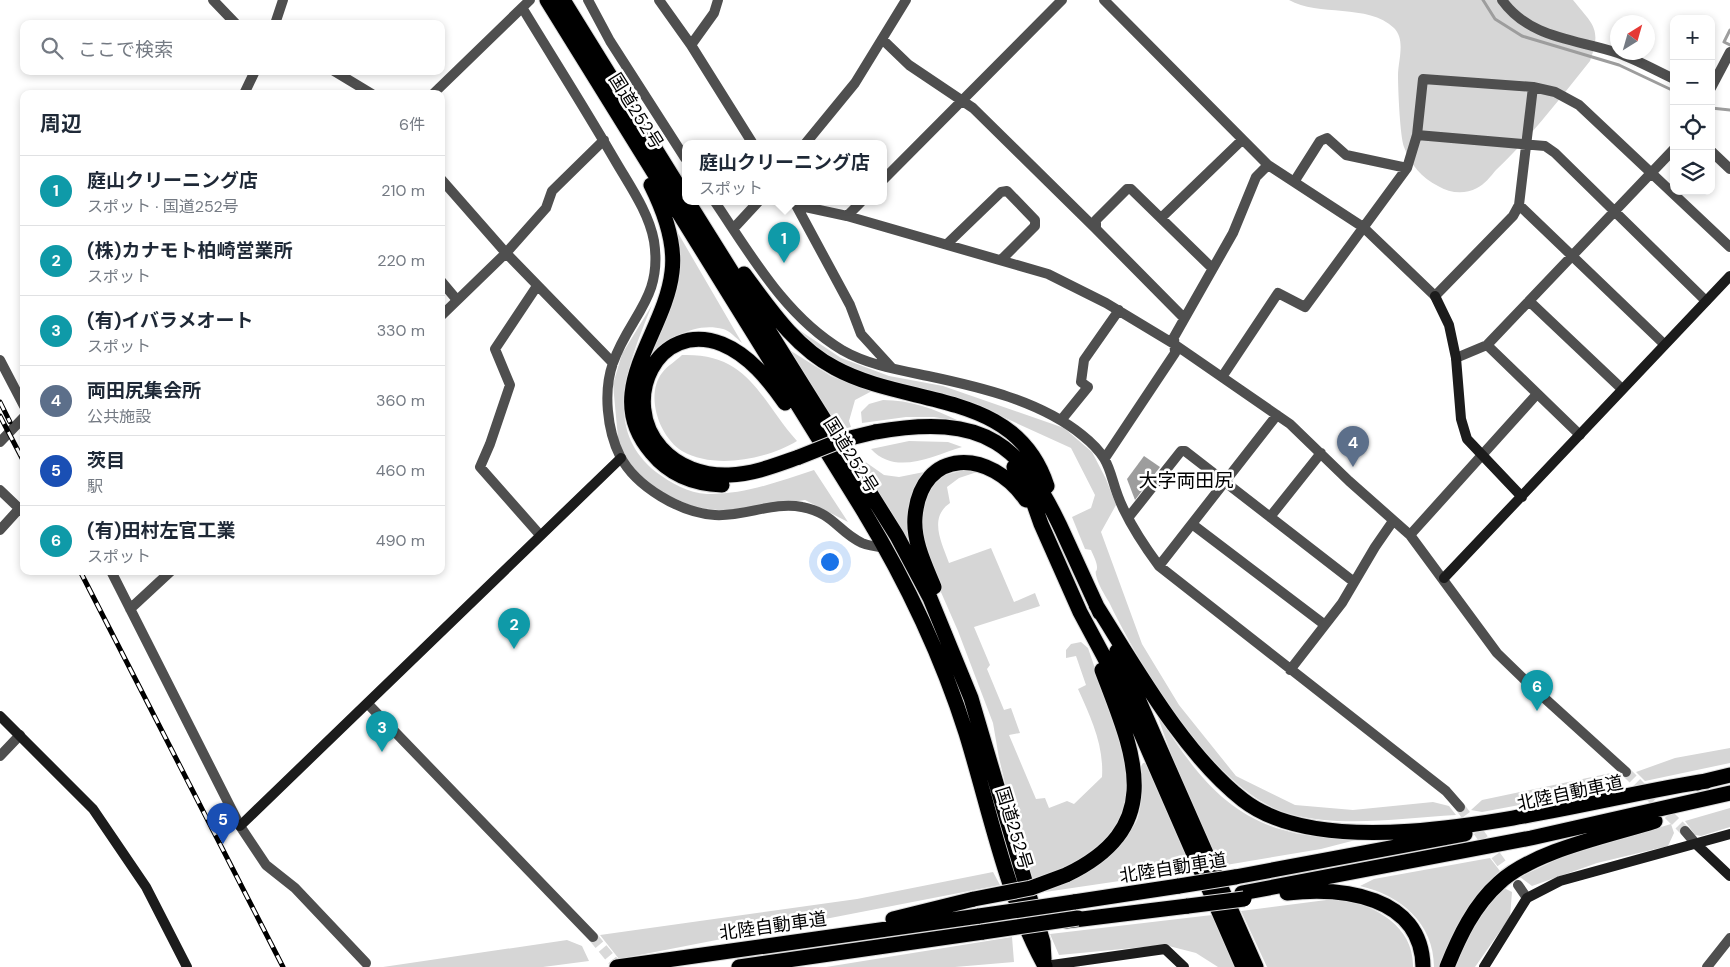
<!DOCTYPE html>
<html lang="ja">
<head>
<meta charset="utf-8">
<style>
	:root { --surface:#fff; --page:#f2f2f3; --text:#1f2937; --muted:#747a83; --line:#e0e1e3; --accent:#7c3aed }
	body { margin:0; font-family:"DM Sans","Noto Sans JP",sans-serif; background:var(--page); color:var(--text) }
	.controls { position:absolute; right:15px; top:15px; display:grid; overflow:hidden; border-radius:10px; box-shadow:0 2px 8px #0003 }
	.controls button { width:45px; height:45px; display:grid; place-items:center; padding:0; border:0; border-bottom:1px solid var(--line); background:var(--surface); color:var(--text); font:25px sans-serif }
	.compass { position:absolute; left:1610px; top:15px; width:45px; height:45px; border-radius:50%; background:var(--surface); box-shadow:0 2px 8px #0003; rotate:37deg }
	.you { position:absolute; left:829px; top:561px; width:18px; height:18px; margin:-12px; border:4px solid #fff; border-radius:50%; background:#1a73e8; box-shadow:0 0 0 8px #1a73e833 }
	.badge { display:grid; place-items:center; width:32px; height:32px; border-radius:50%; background:var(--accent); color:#fff; font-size:16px; font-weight:700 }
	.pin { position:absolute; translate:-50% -41px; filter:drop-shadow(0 1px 2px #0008) }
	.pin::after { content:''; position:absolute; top:26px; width:18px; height:15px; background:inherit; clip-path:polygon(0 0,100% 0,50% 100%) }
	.popup { position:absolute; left:682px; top:140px; width:205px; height:65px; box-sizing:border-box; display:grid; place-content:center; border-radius:10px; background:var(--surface); filter:drop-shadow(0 1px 4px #0005); font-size:16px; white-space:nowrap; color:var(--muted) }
	.popup b { font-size:19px; color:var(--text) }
	.popup::after { content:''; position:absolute; left:50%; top:100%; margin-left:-10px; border:10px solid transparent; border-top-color:var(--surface) }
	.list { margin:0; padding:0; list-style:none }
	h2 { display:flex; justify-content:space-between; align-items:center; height:65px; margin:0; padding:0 20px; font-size:21px }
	h2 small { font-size:16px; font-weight:400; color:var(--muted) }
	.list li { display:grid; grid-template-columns:32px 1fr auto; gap:15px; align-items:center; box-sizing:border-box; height:70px; padding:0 20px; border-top:1px solid var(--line) }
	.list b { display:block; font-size:19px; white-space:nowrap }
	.list p { margin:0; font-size:16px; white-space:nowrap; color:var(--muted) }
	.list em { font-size:16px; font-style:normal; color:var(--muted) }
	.icon { flex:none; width:28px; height:28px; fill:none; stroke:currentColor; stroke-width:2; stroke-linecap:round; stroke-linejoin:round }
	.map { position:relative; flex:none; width:1730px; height:967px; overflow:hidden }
	.search { position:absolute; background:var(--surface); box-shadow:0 2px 8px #0003; left:20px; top:20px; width:425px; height:55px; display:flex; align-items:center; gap:12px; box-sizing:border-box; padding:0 18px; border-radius:10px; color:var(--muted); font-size:19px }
	.panel { position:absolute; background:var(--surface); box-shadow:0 2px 8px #0003; left:20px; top:90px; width:425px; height:485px; border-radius:10px }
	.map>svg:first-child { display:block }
	.green { fill:#d6d6d6 }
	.water { fill:#9d9d9d }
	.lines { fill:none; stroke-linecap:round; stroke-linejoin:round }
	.stream { stroke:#9d9d9d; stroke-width:3 }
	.street-tunnel { stroke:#d9d9d9; stroke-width:10; stroke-dasharray:10 5; stroke-linecap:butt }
	.highway-casing { stroke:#dbdbdb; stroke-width:17 }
	.street { stroke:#4f4f4f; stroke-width:10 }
	.secondary { stroke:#1c1c1c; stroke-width:10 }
	.highway { stroke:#000; stroke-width:15 }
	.rail-casing { stroke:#000; stroke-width:5 }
	.rail { stroke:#fff; stroke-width:3; stroke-dasharray:9; stroke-linecap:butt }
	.highway-bridge-casing { stroke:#dbdbdb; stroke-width:17; stroke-linecap:butt }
	.highway-bridge { stroke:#000; stroke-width:15 }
	.labels { text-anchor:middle; stroke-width:5; stroke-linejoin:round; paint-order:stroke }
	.street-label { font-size:18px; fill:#000; stroke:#fff }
	.neighbourhood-label { font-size:19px; fill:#000; stroke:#fff }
</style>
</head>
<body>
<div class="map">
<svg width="1730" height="967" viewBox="0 0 1730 967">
	<rect width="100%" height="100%" fill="#fff"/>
	<!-- green -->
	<path class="green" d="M1289,0h284c20,25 29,28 17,61 -30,37 -59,76 -94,109 -5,6 -12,15 -19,18 -13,7 -27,5 -39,-2 -16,-8 -28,-22 -34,-39 -4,-11 -6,-58 -6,-72 0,-14 8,-35 -4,-47 -26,-25 -76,-11 -105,-28z
		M671,221l71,122c-6,-5 -13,-13 -19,-14 -28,-7 -52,9 -72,25l17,-44z
		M652,305c-21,53 -53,122 4,167 15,11 32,21 51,22 37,1 73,-13 107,-24l34,52 -43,-22 -61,10h-26l-24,-3 -45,-20 -30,-38 -6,-65 9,-30z
		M790,324l51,34 48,18 54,10 121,42 28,24 14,27 10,26 -15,27 41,112 37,61 57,71 59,29 58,5 80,-8 16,4 7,9c-54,3 -113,13 -166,-1 -73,-19 -150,-147 -181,-212 -5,-8 -11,-18 -13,-27 -1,-6 1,-2 1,-8 0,-5 -4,-12 -6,-17l-6,-1 -13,-32 19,-9 4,-13 -24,-47 -92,-42 -119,-31 -45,-26z
		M791,351l40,25 41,15 -17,9 -6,21 2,6 -11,3 -50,-77z
		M682,355c67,-2 77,43 115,86 -30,18 -82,29 -115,10 -23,-14 -37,-56 -20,-78 5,-7 14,-12 20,-18z
		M883,400c27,0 52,9 76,21l-25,-4h-28l-44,6 -1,-11 8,-8z
		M909,441l39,1 14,5c-30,9 -66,29 -91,2z
		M857,456l27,19 15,2 30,-6c-23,37 -24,46 -16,89z
		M968,469l9,3 -18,6 -12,9 3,16c-22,15 -8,40 -1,60l42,-15 23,54 21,-9 5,13 -66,21 16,38 -3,4 17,41 7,-2 9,25 -11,2 27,64 9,-1 4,10 18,-7 7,3 28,-27c2,-32 -11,-59 -24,-88l8,-4 -10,-29 -10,2v-8l5,-6 10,-2 7,6 41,120 -1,27 -8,23 -15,23 -23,17 -34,17 -20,4 -29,-121 -6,-35 -35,-92 -32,-73 -5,-44 9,-29 11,-9z
		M1156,712c44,70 81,119 169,125 15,1 31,-2 46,-1l-50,13 -101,17 -44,-98z
		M1730,748v15l-85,18 -9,-9 39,-14z
		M1143,763h4l47,107 -149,22c22,-10 80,-49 91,-70 2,-4 3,-10 4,-14 4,-15 -5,-33 3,-45z
		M1611,773l11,10 -45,11 -95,18 -11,-2 11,-10z
		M1730,808v19l-29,9 -6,-1 -10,-14z
		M1671,824l3,9 -6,13 -71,17 -65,23 -12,-9 42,-20z
		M1490,858l10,13c-33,31 -43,55 -60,96h-6c0,-44 -34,-72 -74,-81l14,-7z
		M993,872l7,13 -381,74 -19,-24 257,-36z
		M1504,888l8,4 -2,25 -35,50h-22c13,-33 24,-56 51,-79z
		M1342,898c34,9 72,28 71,69h-146l-26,-56z
		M1212,915l25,52h-19l-22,-14 -31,-8 -106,10 -9,-21z
		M1012,937l2,25 -59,5h-129z
		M567,940l15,6 7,15 -46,6h-160z"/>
	<!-- water -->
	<path class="water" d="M1144,456l16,11 -25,33 -8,-21z"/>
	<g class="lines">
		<!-- stream -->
		<path class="stream" d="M1483,0l12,19 27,17 97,29 55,26
			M1730,30l-6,12 6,3
			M1711,108l19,2"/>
		<!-- street-tunnel -->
		<path class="street-tunnel" d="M1626,772l59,59
			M1460,807l53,72
			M593,937l25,30"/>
		<defs>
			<path id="highway" d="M547,0l316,510c43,71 78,144 103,223 24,78 40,162 79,233
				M563,0l122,197
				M651,185c13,26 25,57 21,87 -7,63 -73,120 -20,181 18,22 43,31 70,32
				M688,202l209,334 33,62 41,100 72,244 1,17
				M744,274c26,35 51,73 91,94 73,40 181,21 212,118
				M785,403c-16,-23 -36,-48 -63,-59 -65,-25 -103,57 -61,104 17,19 42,28 68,27 25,-1 47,-10 70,-18
				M875,432c110,-19 148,10 192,109 11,24 22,48 33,72
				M1014,467l15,23 12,34 39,88 44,82 119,273
				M934,587c-9,-22 -21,-46 -19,-70 6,-71 76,-68 111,-17
				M1096,605c40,63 88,149 147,195 98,76 348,-3 464,-19
				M1117,651l139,316
				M1697,783l33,-8
				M1066,875c103,-49 67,-123 36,-205
				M1235,877l230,-43
				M1242,893l289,-55 199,-45
				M1287,893c54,-6 135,2 136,74
				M1074,902l105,-16
				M893,919l81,-20
				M1066,921l122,-15
				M617,967l362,-51
				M739,967l244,-35
				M1447,967c12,-30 27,-62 52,-84 36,-33 109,-47 156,-62"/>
		</defs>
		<!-- highway casing -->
		<use href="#highway" class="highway-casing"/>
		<!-- street -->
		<path class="street" d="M213,0l23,24
			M588,0l22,41 75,117
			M659,0l32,45 62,99
			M1104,0l164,165 95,62 72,69 78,-80 6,-11 14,-118
			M1502,0c28,39 74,39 116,53 19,7 37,17 56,26
			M523,9c31,51 63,101 93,153 14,24 33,51 38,79 9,58 -25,75 -41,122 -10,28 -6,67 7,93 16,31 61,57 95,59 29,2 59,-14 87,-8 32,6 36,25 60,36 7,3 16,4 24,5
			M275,24l8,-24
			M882,39l27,26 64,43 123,121
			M691,45l23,-32 4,-13
			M334,71l38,23
			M1711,88l19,-36
			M244,94l11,-23
			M433,94l97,-94
			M1417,135l128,11 10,7 151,148
			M805,144l50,-61 51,-83
			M1711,151l19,18
			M441,179l65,74 107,110
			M883,180l179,-180
			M1294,182l26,-41 7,-3 19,17 61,13
			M715,202c36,53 70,114 127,148 26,15 57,20 86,26 52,11 112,25 154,59 34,27 25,40 41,73 10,21 22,39 36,58l287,225 14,16
			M794,202l2,3 51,11 201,58 58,29 68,41 116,80 59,57 61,54 87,118 33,32 96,87
			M796,205l54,100 11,29 31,34
			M1519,205l145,139
			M847,216l14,-14
			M1161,218l81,-78
			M733,229l25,-27
			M947,244l54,-52 6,-1 28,29v6l-33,33
			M441,281l16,19
			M537,286l-42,63 15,36 -20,59 -10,23 60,68
			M1529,301l93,88
			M441,316l65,-63 40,-45 6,-17 52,-51
			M1184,318l-88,-89v-9l31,-31h4l81,79
			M1487,345l93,90
			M1456,358l31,-13 187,-196
			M0,360l24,46
			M1222,377l56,-84 27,14 102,-139 10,-33 6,-56 110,8 22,5 24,13 151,142
			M1062,419l26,-32 -7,-5 3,-22 35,-50
			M0,442l24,-25
			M1105,458l70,-105 -1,-16 59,-104 23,-56 12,-12
			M0,490l24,23
			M1270,517l51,-64
			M1128,518l53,-67h4l169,131
			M1192,524l133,101
			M0,530l19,-21
			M1410,535l127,-141
			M1159,566l118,-151
			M111,571l129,255 26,39 29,23 71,75
			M130,609l41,-38
			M1290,670l52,-67 33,-56 18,-26
			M368,704l225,233
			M0,756l20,-21
			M1685,831l11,13
			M1518,885l9,13
			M1707,967l23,-29"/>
		<!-- secondary -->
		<path class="secondary" d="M1435,296l14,29 7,33 5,61 6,20 55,58
			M1444,578l286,-302
			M0,716l93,93 53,78 41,80
			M240,826l381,-368
			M1696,844l34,32
			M1045,966l120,-17 19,18
			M1484,967l43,-69 33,-17 170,-47"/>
		<!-- highway -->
		<use href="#highway" class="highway"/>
		<defs>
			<path id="rail" d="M0,402l10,20
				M0,416l24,46
				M80,571l203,396"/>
		</defs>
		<!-- rail casing -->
		<use href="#rail" class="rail-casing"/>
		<!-- rail -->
		<use href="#rail" class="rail"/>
		<defs>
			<path id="highway-bridge" d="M799,457l43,-17 33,-8
				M1179,886l56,-9
				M974,899l57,-11 35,-13
				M1188,906l56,-7
				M979,916l95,-14
				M983,932l95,-14"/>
		</defs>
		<!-- highway-bridge casing -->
		<use href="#highway-bridge" class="highway-bridge-casing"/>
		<!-- highway-bridge -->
		<use href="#highway-bridge" class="highway-bridge"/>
	</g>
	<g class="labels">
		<!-- street labels -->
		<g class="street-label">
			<text transform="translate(636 111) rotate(58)" y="6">国道252号</text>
			<text transform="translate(851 455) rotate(58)" y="6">国道252号</text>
			<text transform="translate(1570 793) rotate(-12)" y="6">北陸自動車道</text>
			<text transform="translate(1014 828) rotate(73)" y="6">国道252号</text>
			<text transform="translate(1173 868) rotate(-9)" y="6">北陸自動車道</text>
			<text transform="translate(773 926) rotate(-8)" y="6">北陸自動車道</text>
		</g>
		<!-- neighbourhood labels -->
		<g class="neighbourhood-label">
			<text x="1186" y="487">大字両田尻</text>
		</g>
	</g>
</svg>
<div class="controls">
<button>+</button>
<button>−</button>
<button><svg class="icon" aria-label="locate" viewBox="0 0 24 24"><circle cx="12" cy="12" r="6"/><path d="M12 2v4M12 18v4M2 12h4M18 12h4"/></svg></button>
<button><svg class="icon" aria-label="layers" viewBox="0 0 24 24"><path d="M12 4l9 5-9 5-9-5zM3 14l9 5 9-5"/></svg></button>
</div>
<svg class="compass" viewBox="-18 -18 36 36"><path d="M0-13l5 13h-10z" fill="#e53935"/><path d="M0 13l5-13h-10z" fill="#747a83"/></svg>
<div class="you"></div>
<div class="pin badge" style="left:784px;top:263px;background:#0f9aa8">1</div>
<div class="popup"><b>庭山クリーニング店</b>スポット</div>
<div class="pin badge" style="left:514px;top:649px;background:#0f9aa8">2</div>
<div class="pin badge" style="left:382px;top:752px;background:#0f9aa8">3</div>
<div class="pin badge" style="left:1353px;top:467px;background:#5c6f8a">4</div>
<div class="pin badge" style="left:223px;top:844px;background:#1a4fb4">5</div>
<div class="pin badge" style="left:1537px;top:711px;background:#0f9aa8">6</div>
<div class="search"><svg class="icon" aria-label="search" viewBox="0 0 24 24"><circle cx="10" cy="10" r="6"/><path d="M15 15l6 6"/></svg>ここで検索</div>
<section class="panel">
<h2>周辺<small>6件</small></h2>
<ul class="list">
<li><span class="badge" style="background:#0f9aa8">1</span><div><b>庭山クリーニング店</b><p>スポット · 国道252号</p></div><em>210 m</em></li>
<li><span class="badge" style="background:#0f9aa8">2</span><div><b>(株)カナモト柏崎営業所</b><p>スポット</p></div><em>220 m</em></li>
<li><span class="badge" style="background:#0f9aa8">3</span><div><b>(有)イバラメオート</b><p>スポット</p></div><em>330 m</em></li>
<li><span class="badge" style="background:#5c6f8a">4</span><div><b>両田尻集会所</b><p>公共施設</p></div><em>360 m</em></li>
<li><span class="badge" style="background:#1a4fb4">5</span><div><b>茨目</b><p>駅</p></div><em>460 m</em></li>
<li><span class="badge" style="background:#0f9aa8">6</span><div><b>(有)田村左官工業</b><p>スポット</p></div><em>490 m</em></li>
</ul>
</section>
</div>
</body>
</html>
